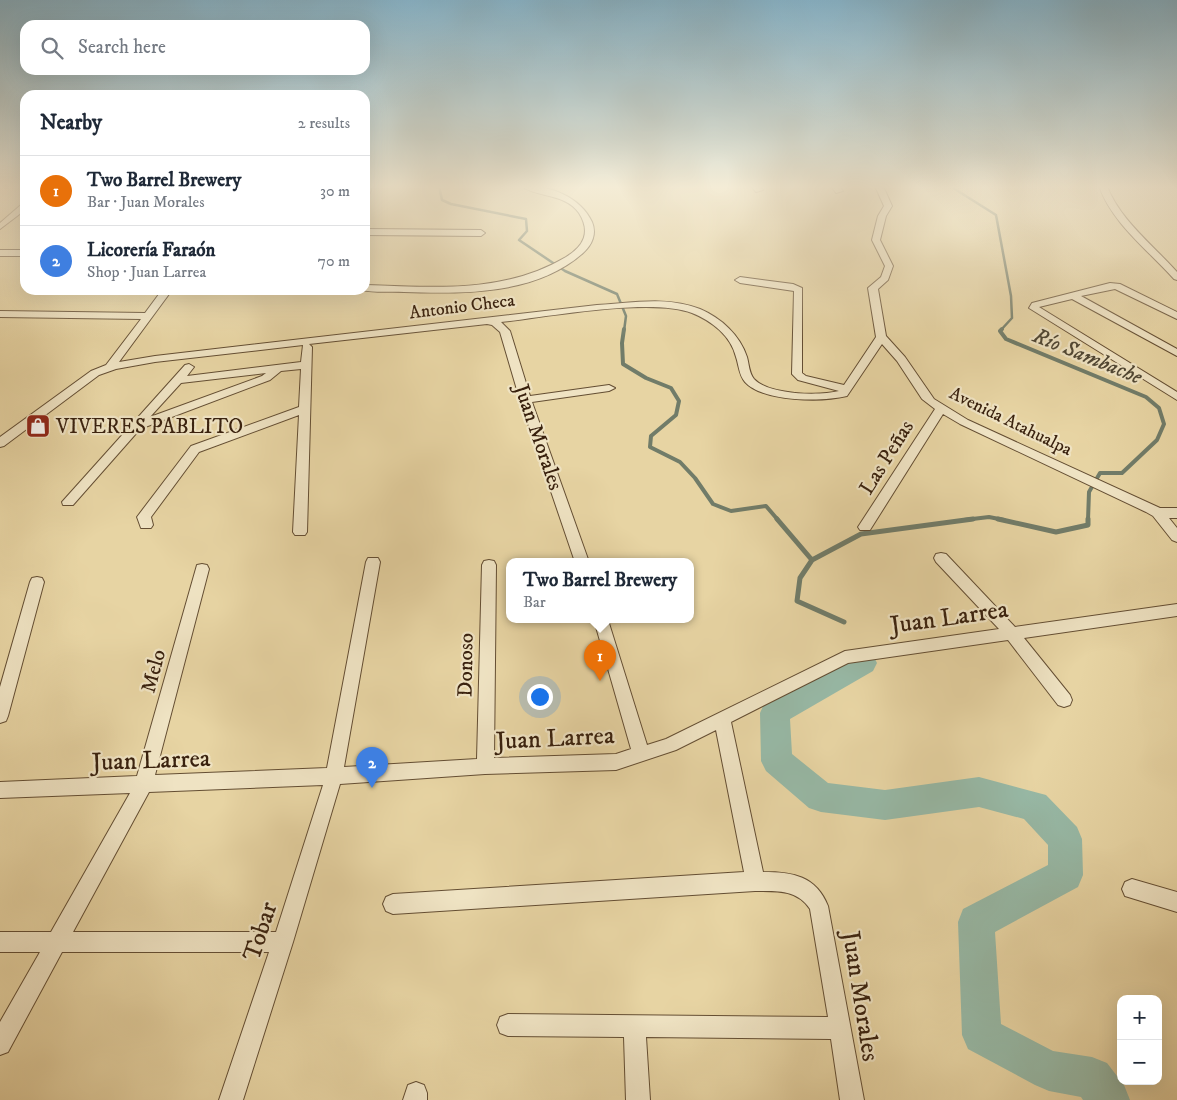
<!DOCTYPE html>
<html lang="en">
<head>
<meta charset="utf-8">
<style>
	:root { --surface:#fff; --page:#f2f2f3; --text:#1f2937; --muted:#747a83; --line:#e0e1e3; --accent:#0f766e }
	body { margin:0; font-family:"IM FELL DW Pica",serif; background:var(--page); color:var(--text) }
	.controls { position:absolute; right:15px; bottom:15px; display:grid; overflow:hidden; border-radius:10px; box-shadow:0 5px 20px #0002 }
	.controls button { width:45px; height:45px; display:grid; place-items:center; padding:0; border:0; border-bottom:1px solid var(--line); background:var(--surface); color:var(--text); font:25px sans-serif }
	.you { position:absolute; left:539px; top:696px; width:18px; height:18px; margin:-12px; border:4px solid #fff; border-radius:50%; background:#1a73e8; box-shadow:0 0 0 8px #1a73e833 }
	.badge { display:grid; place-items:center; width:32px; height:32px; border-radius:50%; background:var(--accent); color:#fff; font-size:16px; font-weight:700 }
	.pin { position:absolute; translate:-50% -41px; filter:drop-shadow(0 1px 2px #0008) }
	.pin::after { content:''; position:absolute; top:26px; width:18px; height:15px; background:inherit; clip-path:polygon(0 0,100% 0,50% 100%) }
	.popup { position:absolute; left:506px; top:558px; width:188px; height:65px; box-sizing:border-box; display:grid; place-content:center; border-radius:10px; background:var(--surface); filter:drop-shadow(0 1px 4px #0005); font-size:16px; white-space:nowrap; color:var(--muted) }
	.popup b { font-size:19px; color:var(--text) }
	.popup::after { content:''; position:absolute; left:50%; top:100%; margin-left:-10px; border:10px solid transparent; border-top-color:var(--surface) }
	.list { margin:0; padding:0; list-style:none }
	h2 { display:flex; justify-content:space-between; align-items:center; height:65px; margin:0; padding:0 20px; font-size:21px }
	h2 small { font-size:16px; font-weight:400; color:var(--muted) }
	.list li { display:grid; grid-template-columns:32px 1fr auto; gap:15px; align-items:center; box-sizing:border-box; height:70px; padding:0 20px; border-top:1px solid var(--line) }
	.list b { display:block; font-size:19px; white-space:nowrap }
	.list p { margin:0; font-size:16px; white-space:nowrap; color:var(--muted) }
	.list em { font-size:16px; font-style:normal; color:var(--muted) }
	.icon { flex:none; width:28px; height:28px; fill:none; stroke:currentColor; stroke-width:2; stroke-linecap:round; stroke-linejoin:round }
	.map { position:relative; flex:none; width:1177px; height:1100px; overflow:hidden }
	.search { position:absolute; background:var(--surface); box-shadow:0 5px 20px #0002; left:20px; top:20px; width:350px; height:55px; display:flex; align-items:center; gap:12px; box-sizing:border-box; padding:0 18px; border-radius:15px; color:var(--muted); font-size:19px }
	.panel { position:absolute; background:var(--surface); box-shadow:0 5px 20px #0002; left:20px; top:90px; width:350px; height:205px; border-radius:15px }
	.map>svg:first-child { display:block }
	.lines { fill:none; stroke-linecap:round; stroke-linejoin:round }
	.stream-far2 { stroke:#717c69; stroke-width:2.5 }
	.stream-far1 { stroke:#717c69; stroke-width:4 }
	.stream { stroke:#717c69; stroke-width:5 }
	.river { fill:#97b8a5; fill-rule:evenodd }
	.minor-casing { stroke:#644e33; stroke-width:2 }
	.minor { fill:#efe3c3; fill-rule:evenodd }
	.labels { text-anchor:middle; stroke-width:4.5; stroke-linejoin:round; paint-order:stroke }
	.far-street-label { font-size:18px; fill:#39210e; stroke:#efe3c3 }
	.poi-label { font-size:21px; fill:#39210e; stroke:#efe3c3; text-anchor:start }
	.street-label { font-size:21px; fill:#39210e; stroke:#efe3c3 }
	.water-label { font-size:22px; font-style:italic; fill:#504734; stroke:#efe3c3 }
	.near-street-label { font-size:25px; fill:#39210e; stroke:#efe3c3 }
</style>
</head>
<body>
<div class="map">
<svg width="1177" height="1100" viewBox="0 0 1177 1100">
	<rect width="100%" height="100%" fill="#e7d4a3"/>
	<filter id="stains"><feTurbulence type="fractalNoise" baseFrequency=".004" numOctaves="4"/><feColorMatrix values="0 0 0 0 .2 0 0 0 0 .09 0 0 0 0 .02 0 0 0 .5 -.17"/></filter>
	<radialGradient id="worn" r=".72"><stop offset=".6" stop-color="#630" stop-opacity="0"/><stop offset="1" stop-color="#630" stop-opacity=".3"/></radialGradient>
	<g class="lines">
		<!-- stream-far2 -->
		<path class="stream-far2" d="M439,186l3,14 9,4 75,15 1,12 -8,9 46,31 52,23 9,22 -2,15
			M950,186l46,29 15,81 1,22 -12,13"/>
		<!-- stream-far1 -->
		<path class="stream-far1" d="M624,329l-2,14 1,21 23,14 25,10 8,13 -3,14 -25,21 -1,11 30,15 15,16 18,26 18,7 35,-5 12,14
			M1002,329l-2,2 6,8 140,58 13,11 5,16 -7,16 -35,33h-22l-11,19 -1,28
			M964,520l25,-3 15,3"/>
		<!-- stream -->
		<path class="stream" d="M777,519l35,41
			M998,519l58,13 32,-7v-6
			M844,622l-47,-21 3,-23 12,-18 49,-26 112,-15"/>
		<!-- river -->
		<path class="river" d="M863,651l10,4 4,8 -4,8 -83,48 2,35 36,29 57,7 94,-13 67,18 31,32 5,12 1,36 -5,12 -83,45 6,92 52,27 39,6 15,6 17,22 6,15h-47l-2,-3 -32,-6 -14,-6 -67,-36 -6,-14 -4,-113 5,-13 85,-44v-20l-24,-26 -45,-12 -94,13 -64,-8 -12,-4 -43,-37 -5,-10 -1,-48 4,-9 89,-49z"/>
		<defs>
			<path id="minor" d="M365,186h5l1,4 -3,7h-3z
				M521,186c28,-1 59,10 71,36 5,12 0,23 -9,31 -47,42 -120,41 -179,39 -14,-1 -29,1 -42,-2h3v-5c71,2 138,9 201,-28 18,-11 25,-25 13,-44 -14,-20 -41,-15 -58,-27z
				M751,186h8l4,4 -7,2z
				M831,186h8l4,5 -7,2z
				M875,186h8l9,20 -6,10 -6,24 13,26 -5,14 -10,9 8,47 19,21 29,42 34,21 192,88h17v10h-8l8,10v14l-5,-2 -19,-24 -7,-4 -186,-88 -17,-10 -73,116h-10l-2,-3 2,-3 75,-115 -13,-10 -25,-38 -15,-17 -35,52c-25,6 -84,6 -102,-14 -6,-7 -6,-16 -9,-25 -5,-21 -24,-36 -44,-44 -41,-16 -145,4 -191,9l9,9 20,65 79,-11 6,3 -6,3 -77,11 57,160h-14l-55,-162 -20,-68 -8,-7 -5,-1 -178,20 3,3 -5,185 -2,3h-10l-2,-3 6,-117 -100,37 -48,65 2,8 -2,3h-10l-4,-11 54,-71 108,-39 2,-38 -20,2 -11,9 -130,49 -67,76h-10l-1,-3 123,-137 4,-1 5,3 -7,9 114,-14 2,-17 -148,17 -39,7 -17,6 -95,71 -4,1v-10l91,-66 15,-6 35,-46 -141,-2v-6l145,2 17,-23h10l-53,72 36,-6 442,-51c34,-2 70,-9 103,4 21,9 40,26 47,48 2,7 2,16 7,22 15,16 65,17 85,12l-41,-11 -6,-6 2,-83 -54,-8 -5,-3 5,-3 53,7 9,4v85l4,3 38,9 32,-48 -8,-49 13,-11 4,-11 -13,-26 6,-24 6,-10zM266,373l-4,3 -112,41 31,-34z
				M1099,186h8c13,34 46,59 70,86v8l-3,-1c-26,-29 -62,-56 -75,-93z
				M22,204h3v6l-25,19v-6z
				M365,229l116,1 4,3 -4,3 -116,-1z
				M0,250h25v6h-25z
				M1110,283l10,1 57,28v7l-62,-30 -34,7 96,53v7l-105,-57 -33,8 138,85v8l-148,-92 3,-5z
				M941,553l5,1 69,73 162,-23v12l-153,22 46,57 2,5 -2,5 -6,2 -6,-2 -50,-65 -160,23 -117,59 32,150c30,0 53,4 65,34l36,194h-24l-9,-61 -185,-2 4,63h-24l-2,-63 -116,-1 -8,-3 -3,-8 3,-8 8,-3 320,3 -18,-108c-13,-20 -34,-18 -55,-18l-362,23 -7,-3 -3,-7 3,-7 7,-3 351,-22 -28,-142 -40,20 -60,20 -131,4 -145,10 -47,158 -50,158h-24l50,-148h-207l-54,100 -8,3v-33l40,-70h-40v-20h51l79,-139 -130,5v-16l137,-6 60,-211 5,-1 5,1 2,4 -54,206 172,-7 39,-206 2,-4h10l2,4 -36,205 133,-8 5,-194 2,-4 5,-1 5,1 2,4 -2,193 122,-4 15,-5 -37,-129h14l39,125 19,-6 179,-88 154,-22 -63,-67 -2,-4 2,-4zM323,785l-47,147h-203l76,-140z
				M37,577l5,1 2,4 -36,134 -2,5 -6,2v-36l30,-105 2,-4z
				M1132,879l45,13v20l-52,-16 -3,-7 3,-7z
				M416,1082l8,3 3,8v7h-24l5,-15z"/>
		</defs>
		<!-- minor casing -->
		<use href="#minor" class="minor-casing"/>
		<!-- minor -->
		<use href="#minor" class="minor"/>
	</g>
	<!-- sky -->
	<linearGradient id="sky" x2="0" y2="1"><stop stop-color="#87b6cd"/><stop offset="0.55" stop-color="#f4ecd6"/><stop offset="1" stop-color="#f4ecd6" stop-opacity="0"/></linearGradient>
	<rect width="1177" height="340" fill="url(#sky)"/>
	<!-- icons -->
	<defs>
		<symbol id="shop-square" viewBox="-11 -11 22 22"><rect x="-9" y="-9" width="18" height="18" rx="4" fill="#8f2418" stroke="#efe3c3"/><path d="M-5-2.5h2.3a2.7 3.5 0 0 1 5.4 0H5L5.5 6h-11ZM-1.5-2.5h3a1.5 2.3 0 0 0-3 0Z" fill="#fff"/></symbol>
	</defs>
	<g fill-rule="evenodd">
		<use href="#shop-square" x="24" y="412" width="28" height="28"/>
	</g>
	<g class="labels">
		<!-- far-street labels -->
		<g class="far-street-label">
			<text transform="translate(462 306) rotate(-7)" y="6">Antonio Checa</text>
			<text transform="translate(1011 421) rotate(26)" y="6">Avenida Atahualpa</text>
		</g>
		<!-- poi labels -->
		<g class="poi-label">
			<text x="56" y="433">VIVERES PABLITO</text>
		</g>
		<!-- street labels -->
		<g class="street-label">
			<text transform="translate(539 437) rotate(71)" y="7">Juan Morales</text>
			<text transform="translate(886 457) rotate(-58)" y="7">Las Peñas</text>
			<text transform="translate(465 665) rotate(-89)" y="7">Donoso</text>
			<text transform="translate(153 671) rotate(-75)" y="7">Melo</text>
		</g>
		<!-- water labels -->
		<g class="water-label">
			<text transform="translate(1088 355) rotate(22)" y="8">Río Sambache</text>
		</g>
		<!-- near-street labels -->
		<g class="near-street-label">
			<text transform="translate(949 616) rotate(-8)" y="9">Juan Larrea</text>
			<text transform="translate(555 737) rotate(-3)" y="9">Juan Larrea</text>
			<text transform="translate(151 759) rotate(-2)" y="9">Juan Larrea</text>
			<text transform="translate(259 931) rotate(-72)" y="9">Tobar</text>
			<text transform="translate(862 996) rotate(81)" y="9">Juan Morales</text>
		</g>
	</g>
	<rect width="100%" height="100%" filter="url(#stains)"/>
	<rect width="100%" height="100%" fill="url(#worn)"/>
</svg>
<div class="controls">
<button>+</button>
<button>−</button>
</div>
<div class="you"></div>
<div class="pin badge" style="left:600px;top:681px;background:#e8710a">1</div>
<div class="popup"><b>Two Barrel Brewery</b>Bar</div>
<div class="pin badge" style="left:372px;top:788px;background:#3f7fe0">2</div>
<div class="search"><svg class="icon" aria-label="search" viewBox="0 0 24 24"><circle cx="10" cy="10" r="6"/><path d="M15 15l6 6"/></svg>Search here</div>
<section class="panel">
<h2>Nearby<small>2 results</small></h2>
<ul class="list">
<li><span class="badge" style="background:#e8710a">1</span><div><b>Two Barrel Brewery</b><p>Bar · Juan Morales</p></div><em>30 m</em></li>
<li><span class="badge" style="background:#3f7fe0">2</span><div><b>Licorería Faraón</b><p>Shop · Juan Larrea</p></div><em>70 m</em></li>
</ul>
</section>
</div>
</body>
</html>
